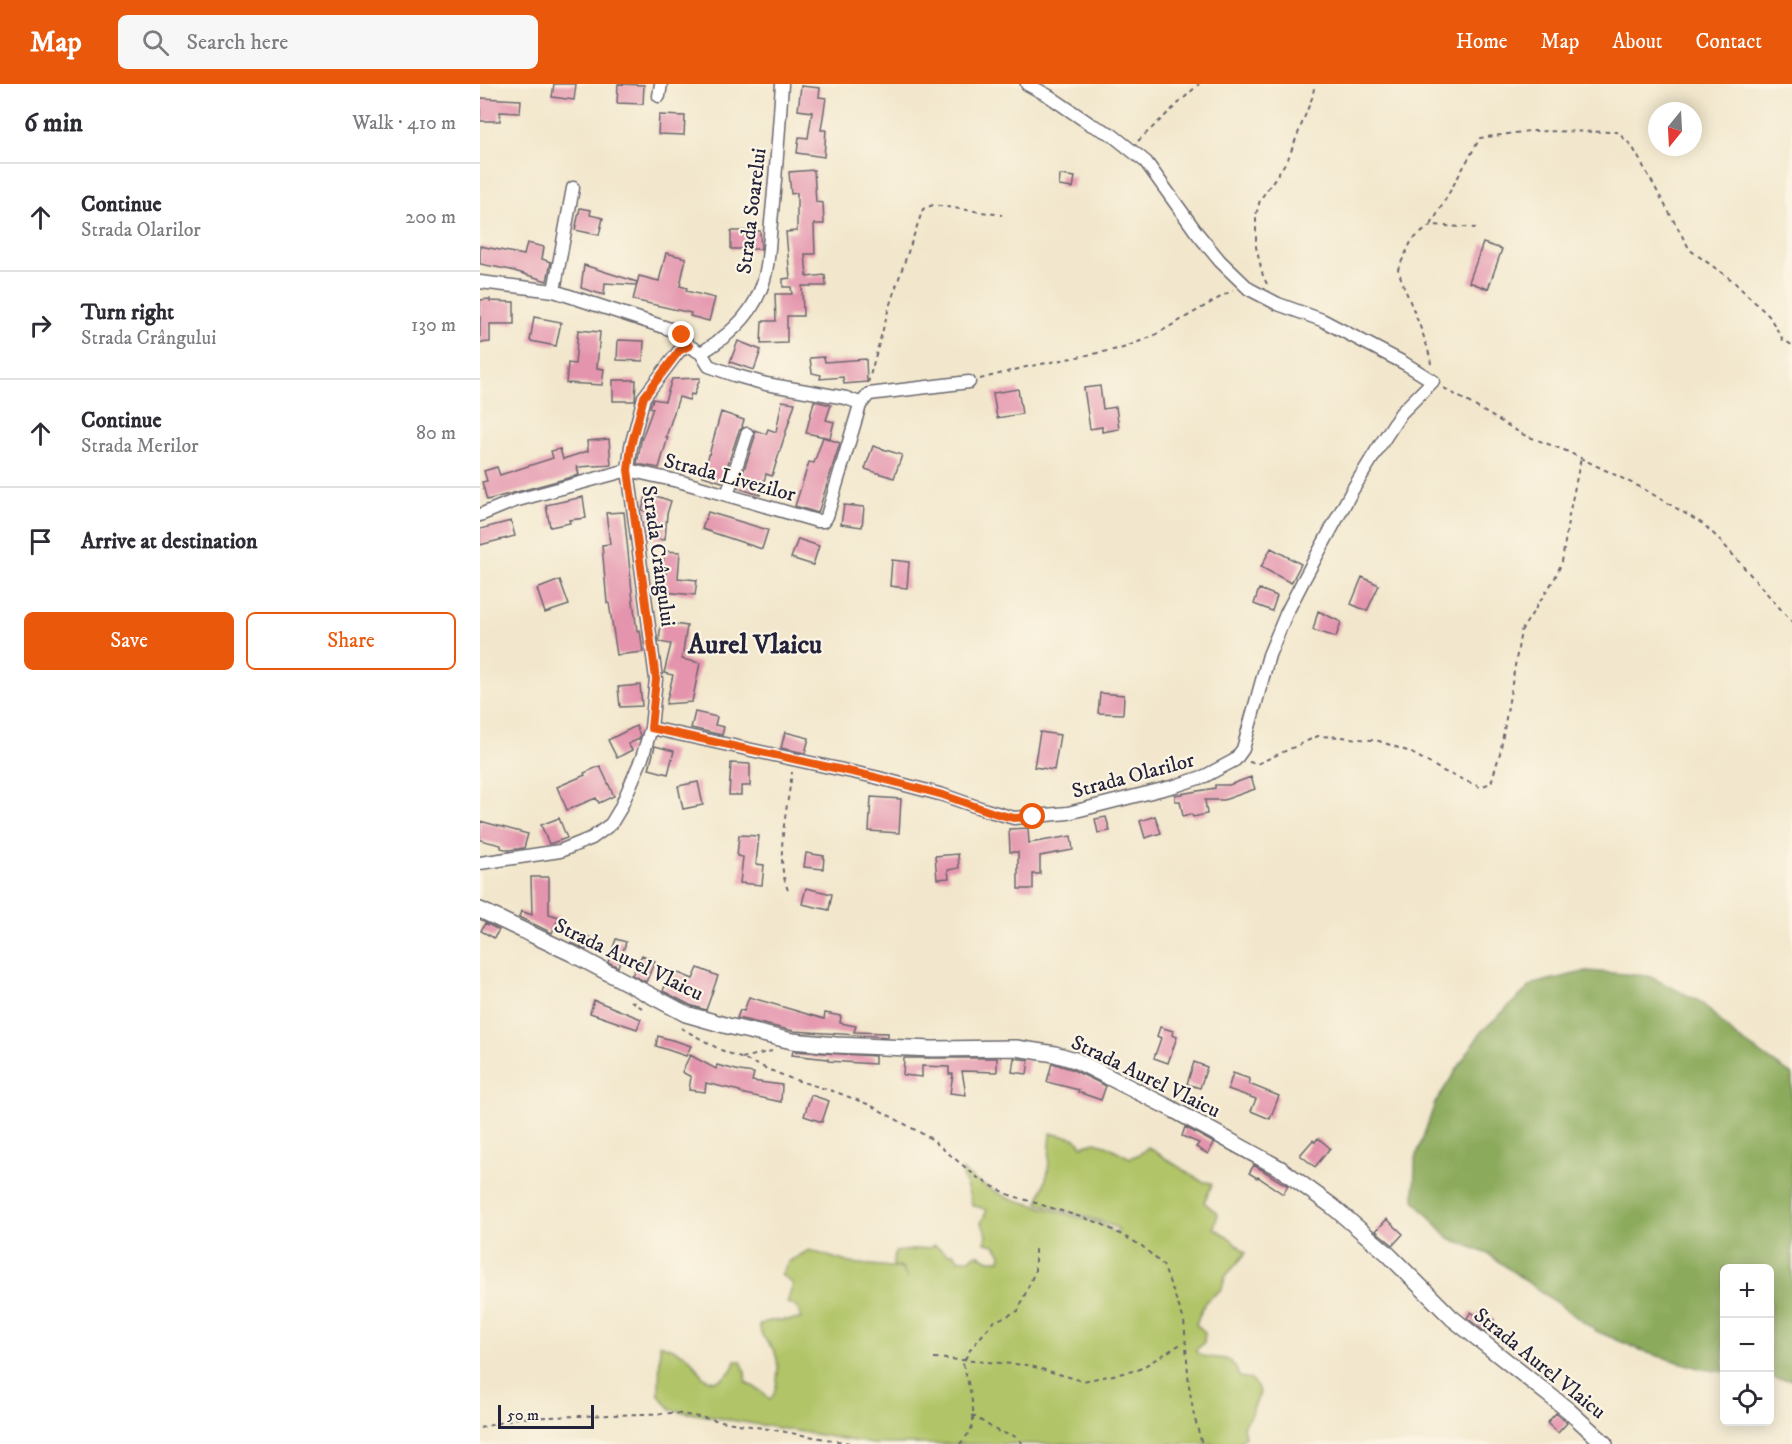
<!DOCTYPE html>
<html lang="en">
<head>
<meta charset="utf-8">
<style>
	:root { --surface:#fff; --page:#f7f7f7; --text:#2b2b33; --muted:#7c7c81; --line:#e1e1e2; --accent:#ea580c }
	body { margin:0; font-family:"IM FELL DW Pica",serif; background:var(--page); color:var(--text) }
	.controls { position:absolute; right:18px; bottom:18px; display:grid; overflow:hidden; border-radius:9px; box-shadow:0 3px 15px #0003 }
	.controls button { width:54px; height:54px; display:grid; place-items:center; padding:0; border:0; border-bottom:2px solid var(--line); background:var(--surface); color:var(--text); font:30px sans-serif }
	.compass { position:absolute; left:1168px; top:18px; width:54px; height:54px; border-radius:50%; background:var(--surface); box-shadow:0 3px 15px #0003; rotate:198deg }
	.scale { position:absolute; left:18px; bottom:15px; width:96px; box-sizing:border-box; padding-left:6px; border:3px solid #22223b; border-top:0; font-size:16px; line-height:21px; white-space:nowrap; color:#22223b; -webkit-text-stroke:4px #fcf5e5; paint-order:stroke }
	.stop { position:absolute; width:18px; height:18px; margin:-14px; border:4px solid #ea580c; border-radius:50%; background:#fff }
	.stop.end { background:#ea580c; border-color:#fff; box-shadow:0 2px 6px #0008 }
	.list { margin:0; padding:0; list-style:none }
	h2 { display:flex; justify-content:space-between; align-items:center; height:78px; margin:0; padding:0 24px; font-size:26px }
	h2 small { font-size:20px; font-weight:400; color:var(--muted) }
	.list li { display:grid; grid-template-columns:39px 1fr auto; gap:18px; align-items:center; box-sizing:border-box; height:108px; padding:0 24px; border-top:2px solid var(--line) }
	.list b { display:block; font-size:22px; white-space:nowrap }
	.list p { margin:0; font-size:20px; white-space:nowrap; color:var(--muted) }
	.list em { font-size:20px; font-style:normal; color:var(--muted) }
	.actions { display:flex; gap:12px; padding:18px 24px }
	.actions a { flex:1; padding:14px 0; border:2px solid var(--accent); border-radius:9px; text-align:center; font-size:21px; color:var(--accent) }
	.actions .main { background:var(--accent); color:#fff }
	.icon { flex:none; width:33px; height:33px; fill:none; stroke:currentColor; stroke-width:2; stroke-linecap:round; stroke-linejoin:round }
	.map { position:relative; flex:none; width:1312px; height:1360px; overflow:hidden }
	header { display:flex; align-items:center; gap:36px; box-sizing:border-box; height:84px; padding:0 30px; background:var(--accent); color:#fff }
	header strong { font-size:28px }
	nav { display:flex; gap:33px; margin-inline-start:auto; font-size:21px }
	.search { width:420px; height:54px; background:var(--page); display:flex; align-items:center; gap:15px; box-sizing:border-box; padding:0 21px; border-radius:9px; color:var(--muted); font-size:22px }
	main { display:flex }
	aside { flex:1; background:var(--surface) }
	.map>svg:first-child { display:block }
	.green { fill:#b1c467; stroke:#6a7351; stroke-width:1.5 }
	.forest { fill:#8caa5c; stroke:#57664c; stroke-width:1.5 }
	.building { fill:#e494ad }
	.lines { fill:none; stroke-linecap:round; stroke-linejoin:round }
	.minor-casing { stroke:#6b676e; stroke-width:15 }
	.tertiary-casing { stroke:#6b676e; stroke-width:18 }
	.path { stroke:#6b676e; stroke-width:2; stroke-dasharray:4.5 4.5; stroke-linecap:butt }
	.minor { stroke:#fff; stroke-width:12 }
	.tertiary { stroke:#fff; stroke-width:15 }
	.route { stroke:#ea580c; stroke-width:8 }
	.labels { text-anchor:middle; stroke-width:4.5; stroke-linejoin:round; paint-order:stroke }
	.street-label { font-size:21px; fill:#22223b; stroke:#fcf5e5 }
	.district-label { font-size:27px; font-weight:bold; fill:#22223b; stroke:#fcf5e5 }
</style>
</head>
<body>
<header>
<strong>Map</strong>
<div class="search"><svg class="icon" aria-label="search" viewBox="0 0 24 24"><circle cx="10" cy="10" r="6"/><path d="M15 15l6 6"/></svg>Search here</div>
<nav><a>Home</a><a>Map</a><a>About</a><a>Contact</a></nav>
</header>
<main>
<aside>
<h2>6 min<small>Walk · 410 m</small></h2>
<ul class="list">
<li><svg class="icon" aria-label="ahead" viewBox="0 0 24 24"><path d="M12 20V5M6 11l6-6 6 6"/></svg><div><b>Continue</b><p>Strada Olarilor</p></div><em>200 m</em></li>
<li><svg class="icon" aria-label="right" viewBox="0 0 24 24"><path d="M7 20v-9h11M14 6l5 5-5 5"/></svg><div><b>Turn right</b><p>Strada Crângului</p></div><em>130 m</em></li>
<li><svg class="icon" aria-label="ahead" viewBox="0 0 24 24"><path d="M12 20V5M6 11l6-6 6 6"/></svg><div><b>Continue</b><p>Strada Merilor</p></div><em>80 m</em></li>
<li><svg class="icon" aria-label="arrive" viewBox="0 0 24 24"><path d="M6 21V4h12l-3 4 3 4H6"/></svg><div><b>Arrive at destination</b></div></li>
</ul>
<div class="actions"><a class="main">Save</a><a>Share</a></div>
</aside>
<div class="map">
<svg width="1312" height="1360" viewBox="0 0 1312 1360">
	<rect width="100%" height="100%" fill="#fcf5e5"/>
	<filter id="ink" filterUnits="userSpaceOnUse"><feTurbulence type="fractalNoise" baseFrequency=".0167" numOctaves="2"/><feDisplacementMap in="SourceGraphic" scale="12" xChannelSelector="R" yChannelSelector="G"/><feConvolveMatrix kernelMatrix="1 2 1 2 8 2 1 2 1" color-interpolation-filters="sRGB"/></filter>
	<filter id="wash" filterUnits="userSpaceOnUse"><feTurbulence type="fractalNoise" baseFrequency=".008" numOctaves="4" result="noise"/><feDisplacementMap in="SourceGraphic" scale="24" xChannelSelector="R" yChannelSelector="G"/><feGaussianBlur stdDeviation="1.35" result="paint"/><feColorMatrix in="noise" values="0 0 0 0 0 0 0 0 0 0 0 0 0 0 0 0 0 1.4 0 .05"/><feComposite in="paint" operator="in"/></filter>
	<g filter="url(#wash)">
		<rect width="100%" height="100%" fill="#f2e7cc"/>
		<!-- green -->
		<path class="green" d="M571,1049c11,5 25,0 31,13l13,-4 11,3 24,13 10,-4 8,-7 53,34 9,2 2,2 -8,17 14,12 -4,14 17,11 15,14 -21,24 -3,12 -17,13 -9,22 9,8 -1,11 -9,8c20,15 36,-4 44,26 13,1 16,5 21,16l-10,23 -7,10 2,10 -6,8h-366l-201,-34 -13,-14 1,-52c10,4 21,7 29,14 6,5 9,14 15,19 13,10 28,-3 31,-16h6l4,10 1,11 18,11 6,7c8,-9 10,-36 5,-47 -5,-11 -16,-15 -15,-29l10,-3 31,-2 -4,-12 -10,-4 6,-19 -12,-9 7,-13 21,-12 41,13 51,5 7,10 -6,-11 -9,-1 2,-14 34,-4 5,-3 14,9 5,-1 6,7 10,-1 8,-5 13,6h10l1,-6 -6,-9 -10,-2 2,-9 -6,-11 6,-13 -15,-5c-2,-12 -8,-22 -10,-35l17,13 29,15 92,25 15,10 4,-4 -18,-8 -63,-18 10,-31z"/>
		<!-- forest -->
		<path class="forest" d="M1107,887l62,5 52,26 34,34 57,39v305l-22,-2v-110h-46v104l-22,-3 -54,-16 -52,-22 -108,-77 -39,-16 -35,-38 1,-40 20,-57 46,-71 52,-48z"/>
		<g id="blocks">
			<!-- building -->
			<path class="building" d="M74,0h22l-2,16 -22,-3z
				M138,0l26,1 -1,19 -26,-1z
				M321,2l19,2 -1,9 7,1 -5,32h5l-2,27 -27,-4 2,-16 9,1 4,-26 -14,-2z
				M0,14l41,2 -1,13 -20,-1v9h-20z
				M179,31l26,1 -1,19 -26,-1z
				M334,86l2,32 7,1 1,21h-10l1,30h-10l2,23 18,-2 1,11h-24l1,30h-16v27l-26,1 1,-23h14l-1,-27h17l-1,-7h-8v-8l7,-1 -4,-46 11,-1v-38l-6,1 -2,-22z
				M580,91l15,2 -2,11 -14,-2z
				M100,124l11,2 -1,5 13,3 -4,17 -24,-5z
				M251,147h29l1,18h-30z
				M47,159l17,4 -2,12 9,3 -4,19 -36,-11 -31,-6v-18l44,9z
				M1003,159l19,6 -14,40 -19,-7z
				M186,169l20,5 -6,28 7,2 -1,3 29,7 -6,23 -19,-5 1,-3 -58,-13 6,-24 20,5z
				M104,181l53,17 -1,3 -31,-2 -1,12 -23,-7z
				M10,215v2l24,1v22h-24v18l-10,1v-43z
				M54,233l27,5 -5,24 -26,-5z
				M98,246l22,2 -3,36 7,1 -2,16 -36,-2 2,-20 7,1z
				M138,256l26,1 -1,20 -26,-1z
				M258,257l23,9 -7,20 -24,-8z
				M344,273l1,5 41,-3 1,23 -23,2 -1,-7 -23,2 1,-4 -9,-2 -2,-15z
				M220,294l-6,17 -3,-1 -2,6 -10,-3 -13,40h2l-9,31 -22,-4 4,-23 12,-33 -3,-1 3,-8 12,2 7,-22z
				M133,296h23l-1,21h-22z
				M620,302l3,23 13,-2 3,22 -17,3v-5l-12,2 -6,-41z
				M538,305l4,25 -25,4 -4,-25z
				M302,317l13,2 -23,73 -6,-2 -6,21 -22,-7 17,-51 -1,-7 12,4 2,-5 8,3z
				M334,317l17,4 -5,15 8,2 -4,16 -24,-5z
				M241,328l23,8 -2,6 1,1 -4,4 -17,51 -19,-6z
				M343,353l17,6 -22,70 -23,-7 14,-44 5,1z
				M129,355l2,26 -34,2 2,8 -92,25 -5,-18 5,-1 -3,-10 13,-4 3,8 53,-17 -2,-7 9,-2 3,10 25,-8 -1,-10z
				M393,362l29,9 -8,23 -29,-9z
				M167,409l24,8 -4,13 -2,26 -19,-2 2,-26 -6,-2z
				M103,413l3,21 -17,2 1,3 -20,4 -4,-22z
				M364,421l20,2 -2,20 -21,-3z
				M144,428l9,89 4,30 3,-1 3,22 -26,3 -8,-52h-2l-5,-58 8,-1 -4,-31z
				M228,428l60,18 -6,19 -60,-20z
				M31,437l4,15 -35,9v-16z
				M318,455l21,7 -6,19 -22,-7z
				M791,464l30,16 -10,19 -30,-16z
				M184,467l16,1 -2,26 19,2 -2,15 -31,-3 2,-22h-3z
				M412,476l17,2 -2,26 -17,-2z
				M882,493l17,8 -12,26 -16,-7z
				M80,496l9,25 -24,8 -8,-24z
				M779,505l18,7 -5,15 -18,-7z
				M838,527l23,11 -5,15 -23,-7z
				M181,538l26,4 -5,33 18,4 -8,39 -26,2 7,-29 -9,-2 7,-29 -12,-2z
				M160,601l2,21 -22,1 -2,-20z
				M620,609l24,2 -1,19 -25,-1z
				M215,628l22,5 -2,8 9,2 -2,8 -31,-7z
				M156,642l4,9 -1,4 -11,5 4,6 -15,8 -9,-18z
				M305,648l24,6 -4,15 -24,-5z
				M560,648l20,3 -6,35 -20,-3z
				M175,662l19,5 -6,23 -19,-5z
				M251,679l19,1v22h-9v9h-12z
				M120,682l14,30 -15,7 -3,-5 -29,12 -10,-23 28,-12 -1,-2z
				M771,693l4,12 -31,11h-19l2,14 -14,3 -2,-3 -8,2 -3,-15h-5v-6l40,-7v-3h14z
				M218,698l5,23 -20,4 -5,-23z
				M391,713l30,2 -2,34 -30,-2z
				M675,732l6,17 -16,5 -5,-17z
				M626,733l4,14 -12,2 -3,-14z
				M79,734l8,20 -18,6 -8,-19z
				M0,737l48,13 -4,14 -15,2 -8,-2v-3l-21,-5z
				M548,744l1,15 42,-7 2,14 -33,6v18h-7v15h-15v-37h-8l-1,-23z
				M259,751l20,1 -3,28 8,1 -2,20 -22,-2 3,-26 -6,-1z
				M326,769l18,3 -1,13 -19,-2z
				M478,770l1,14 -11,2 1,8 -12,1 -2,-23z
				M51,793h18v37l10,3 -7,16 -33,-16 2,-6 11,4z
				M326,804l26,6 -3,16 -27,-6z
				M5,839l14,7 -5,8 -13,-7z
				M96,847l15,7 -5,12 -14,-7z
				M136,855l10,3 -8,25 -10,-5z
				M162,871l13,6 -9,21 -14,-7z
				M218,884l20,8 -12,34 -16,-5 -27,-14 8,-21 22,9z
				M269,913l75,22 1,-6 16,3 -1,7 16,3 -2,6 34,1v4l-94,-6 -57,-13 3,-8 4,1z
				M114,916l47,19 -4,10 -47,-16z
				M680,943l13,4 -1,4 5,2 -9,26 -14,-5 7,-20 -4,-2z
				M178,952l21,6 12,4 -5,10 -30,-10z
				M313,967l82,5v8l-47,-3v-2l-36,-4z
				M210,971l26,14 1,-4 23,6 14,2 -2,8 30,4 -1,17 -41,-9v-2l-34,-8 -1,9 -16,-2 2,-13 -9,-5z
				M424,974h93v14l-35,-1 4,24 -16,-2 3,-19h-4v-7l-27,-1v11l-19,-2z
				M534,974l15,2 -2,14 -15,-2z
				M714,978l13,5 -7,21 -13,-4z
				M572,979l19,6 35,17 -5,14 -23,-8 1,-2 -32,-8z
				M753,989l17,6 -1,5 30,12 -9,23 -19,-8 5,-12 -28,-10z
				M331,1011l18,6 -7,21 -18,-6z
				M705,1043l29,16 -6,11 -12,-7 3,-4 -17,-7z
				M838,1054l12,10 -15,19 -15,-12 13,-15 2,2z
				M774,1081l34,21 -5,8 -25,-17 -1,1 -8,-5z
				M907,1135l16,15 -10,11 -17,-14z
				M1001,1227l13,9 -9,12 -18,-14 4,-6 6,4z
				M1076,1329l11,10 -9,10 -11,-10z"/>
		</g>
	</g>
	<g filter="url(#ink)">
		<use href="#blocks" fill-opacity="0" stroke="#6b676e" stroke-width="1.5"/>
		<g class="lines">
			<defs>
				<path id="minor" d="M179,12l2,-12
					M0,198l74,9 122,40 6,4 7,11 -10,5 -35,46 -13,49 -3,24 28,209 -5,49 -9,30 -22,51 -9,15 -19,14 -32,13 -80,12
					M74,207l19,-103
					M221,269c24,-15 48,-34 59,-62 9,-21 9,-46 11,-69 5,-46 8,-92 11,-138
					M380,321l9,-11 100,-12
					M247,411l20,-61
					M0,431l34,-14 114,-31 54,12 135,39h7l3,-5 33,-111 -3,-3 -11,-4 -80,-14 -32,-9 -25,-9 -8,-13 -12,-7
					M171,644l224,49 68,18 43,15 28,8 54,-5 107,-27 30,-10 30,-16 8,-11 26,-94 17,-41 17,-33 50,-92 24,-39 24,-37 32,-32 -29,-18 -82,-43 -44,-16 -29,-15 -29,-28 -23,-28 -51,-71 -35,-28 -21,-10 -41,-28 -22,-12"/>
				<path id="tertiary" d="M0,826l91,43 115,61 42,12 64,15 44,4 96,4 84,-1 39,6 20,6 97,49 109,60 51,37 55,47 65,65 116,92 37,34"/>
			</defs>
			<!-- minor casing -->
			<use href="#minor" class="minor-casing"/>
			<!-- tertiary casing -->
			<use href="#tertiary" class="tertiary-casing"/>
			<!-- path -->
			<path class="path" d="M658,57l61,-57
				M951,141l49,-87 49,-7 88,1 15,14 58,104 42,30 37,36 14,24 9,5
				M787,200l-4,-8 -7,-29v-32l4,-15 28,-41 24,-61 3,-14
				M951,280c-4,-28 -24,-65 -33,-95l14,-29 19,-15 46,3
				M500,295l46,-12 97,-19 30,-12 80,-46
				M388,299l22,-79 33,-95 10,-4 69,10
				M964,304l80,47 40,15 78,38 61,36 16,15 73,83
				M769,678l8,2 61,-28 24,1 37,4 31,11 33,19 37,16 11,-4 9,-30 21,-122 34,-53 7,-16 7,-47 12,-57
				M308,806c-14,-33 0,-83 4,-118
				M151,917l11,7
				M201,944l40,22 71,29 44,13 34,13 60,33 48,40 16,9 16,8 90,28 42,23 21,19 21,55 5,66 5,30 8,28
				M262,974l30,-7
				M454,1274l93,7 56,16 55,-11 46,-28
				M492,1331l27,17 15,4 10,8
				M0,1344l37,-10 158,-5 180,31
				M480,1360c3,-4 9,-10 11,-15 7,-16 -4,-49 -8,-66l7,-13 23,-28 25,-11 17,-40v-22"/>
			<!-- minor -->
			<use href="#minor" class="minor"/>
			<!-- tertiary -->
			<use href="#tertiary" class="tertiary"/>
		</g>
	</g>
	<g class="lines" filter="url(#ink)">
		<!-- route -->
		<path class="route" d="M202,251l7,11 -10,5 -35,46 -13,49 -3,24 28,209 -5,49 224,49 68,18 54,19 17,4 19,-1"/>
	</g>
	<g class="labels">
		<!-- street labels -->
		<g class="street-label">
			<text transform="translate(271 127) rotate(-83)" y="7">Strada Soarelui</text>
			<text transform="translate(250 393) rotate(15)" y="7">Strada Livezilor</text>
			<text transform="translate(179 472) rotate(82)" y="7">Strada Crângului</text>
			<text transform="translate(653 691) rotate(-15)" y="7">Strada Olarilor</text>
			<text transform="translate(149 875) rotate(26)" y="7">Strada Aurel Vlaicu</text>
			<text transform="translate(666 992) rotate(26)" y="7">Strada Aurel Vlaicu</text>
			<text transform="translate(1060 1279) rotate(39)" y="7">Strada Aurel Vlaicu</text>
		</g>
		<!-- district labels -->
		<g class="district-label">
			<text x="275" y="569">Aurel Vlaicu</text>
		</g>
	</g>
</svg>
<div class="controls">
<button>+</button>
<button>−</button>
<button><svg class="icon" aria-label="locate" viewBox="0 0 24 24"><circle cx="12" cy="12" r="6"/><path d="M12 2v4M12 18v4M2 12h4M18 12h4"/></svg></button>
</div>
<svg class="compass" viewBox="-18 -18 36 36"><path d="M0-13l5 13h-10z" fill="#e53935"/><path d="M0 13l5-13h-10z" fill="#7c7c81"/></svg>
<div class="scale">50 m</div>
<div class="stop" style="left:553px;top:733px"></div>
<div class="stop end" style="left:202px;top:251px"></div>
</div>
</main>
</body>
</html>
